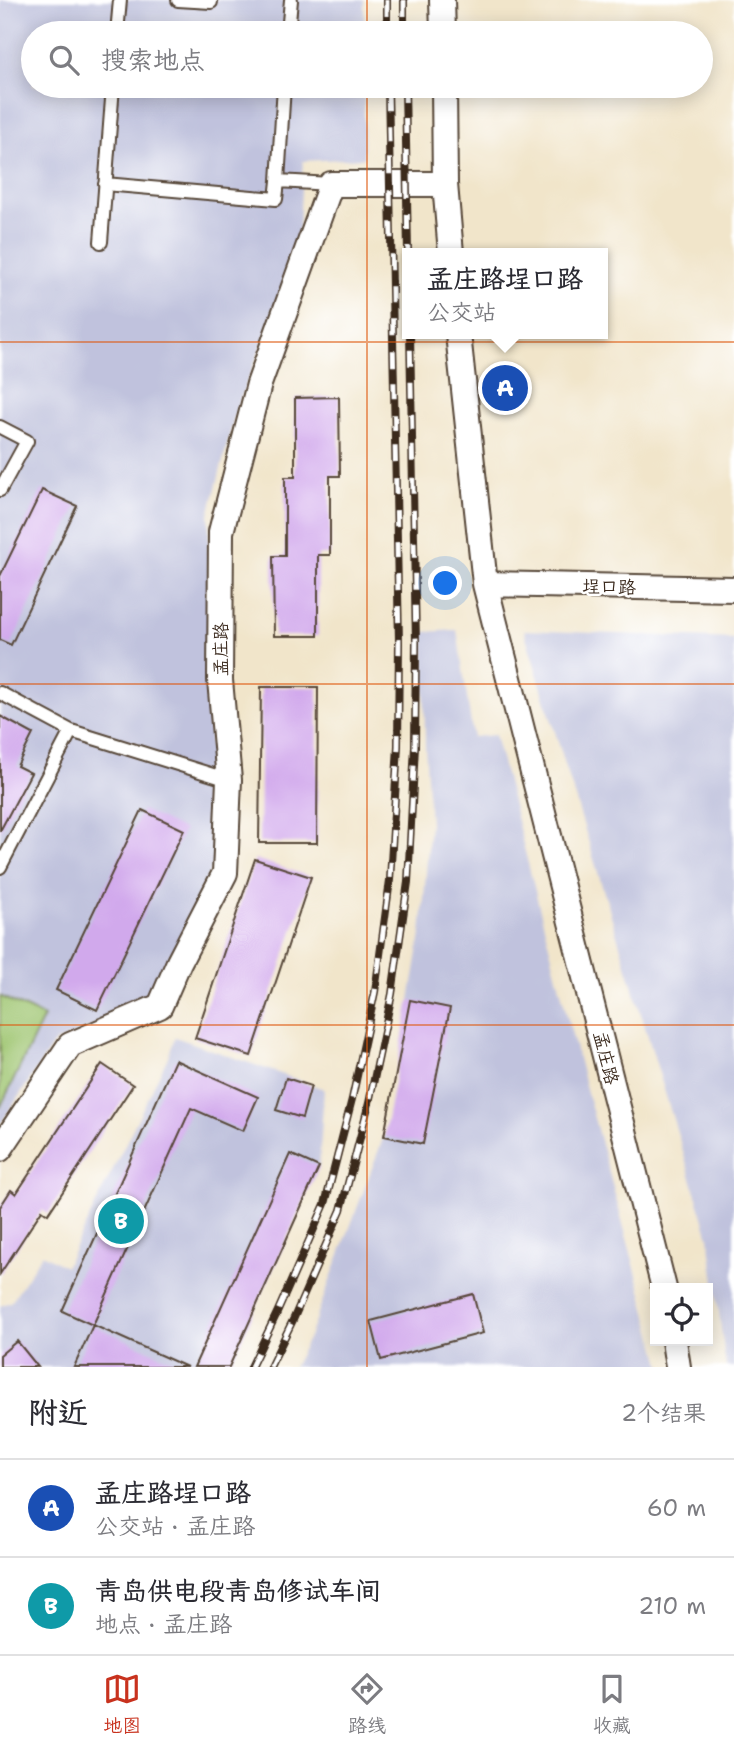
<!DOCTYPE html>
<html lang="zh">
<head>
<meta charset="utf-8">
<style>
	:root { --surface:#fff; --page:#f2f2f3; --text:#2b2b33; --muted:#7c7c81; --line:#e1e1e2; --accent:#c8321e }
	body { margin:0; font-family:"Shantell Sans","LXGW WenKai TC",sans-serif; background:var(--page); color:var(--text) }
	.controls { position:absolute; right:21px; bottom:21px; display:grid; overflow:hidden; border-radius:0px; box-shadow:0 4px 18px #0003 }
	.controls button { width:63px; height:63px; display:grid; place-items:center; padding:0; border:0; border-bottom:2px solid var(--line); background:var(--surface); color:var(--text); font:35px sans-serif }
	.you { position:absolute; left:446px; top:584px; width:24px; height:24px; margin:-18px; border:5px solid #fff; border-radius:50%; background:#1a73e8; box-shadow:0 0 0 10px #1a73e833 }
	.badge { display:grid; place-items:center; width:46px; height:46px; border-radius:50%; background:var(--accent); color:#fff; font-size:23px; font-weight:700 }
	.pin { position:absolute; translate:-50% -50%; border:4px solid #fff; box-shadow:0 2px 7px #0006 }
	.popup { position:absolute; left:402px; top:248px; width:206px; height:91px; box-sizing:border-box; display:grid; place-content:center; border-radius:0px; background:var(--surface); filter:drop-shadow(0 2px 5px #0005); font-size:23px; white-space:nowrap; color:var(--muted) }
	.popup b { font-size:26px; color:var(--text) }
	.popup::after { content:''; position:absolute; left:50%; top:100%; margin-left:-14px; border:14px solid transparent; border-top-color:var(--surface) }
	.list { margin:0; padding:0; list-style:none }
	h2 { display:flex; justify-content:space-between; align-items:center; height:91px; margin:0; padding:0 28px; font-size:30px }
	h2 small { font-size:23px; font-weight:400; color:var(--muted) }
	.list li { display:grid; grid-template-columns:46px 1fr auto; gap:21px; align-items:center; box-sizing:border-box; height:98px; padding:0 28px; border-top:2px solid var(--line) }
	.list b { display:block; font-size:26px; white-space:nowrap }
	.list p { margin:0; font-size:23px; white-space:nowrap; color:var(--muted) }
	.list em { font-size:23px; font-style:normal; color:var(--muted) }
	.icon { flex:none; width:38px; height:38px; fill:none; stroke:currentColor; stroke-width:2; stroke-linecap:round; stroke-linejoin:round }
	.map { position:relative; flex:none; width:734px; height:1367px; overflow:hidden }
	.search { position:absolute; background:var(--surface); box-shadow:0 4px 18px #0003; left:21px; right:21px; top:21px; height:77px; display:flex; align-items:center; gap:18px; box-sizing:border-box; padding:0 24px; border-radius:38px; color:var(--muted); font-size:26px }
	.sheet { height:287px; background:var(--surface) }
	nav { display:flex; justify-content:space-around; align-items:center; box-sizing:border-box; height:98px; border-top:2px solid var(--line); background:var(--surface); font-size:19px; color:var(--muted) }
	nav a { display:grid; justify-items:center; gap:4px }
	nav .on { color:var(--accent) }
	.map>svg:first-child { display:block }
	.industrial { fill:#c0c2dd }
	.green { fill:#9ec570; stroke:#6c7847; stroke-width:2 }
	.building { fill:#d1a9ec }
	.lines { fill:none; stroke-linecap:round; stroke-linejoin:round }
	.lane-casing { stroke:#564638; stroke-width:16 }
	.street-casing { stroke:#564638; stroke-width:28 }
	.lane { stroke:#fff; stroke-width:12 }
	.street { stroke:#fff; stroke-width:24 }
	.rail-casing { stroke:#3b2a1e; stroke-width:8 }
	.rail { stroke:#fff; stroke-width:5; stroke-dasharray:16; stroke-linecap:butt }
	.grid { fill:none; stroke:#df570d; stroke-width:2; stroke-opacity:0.55 }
	.labels { text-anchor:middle; stroke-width:5; stroke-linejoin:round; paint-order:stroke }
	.street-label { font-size:18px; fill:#3b2a1e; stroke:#fff }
</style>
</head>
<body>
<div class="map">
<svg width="734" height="1367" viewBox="0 0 734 1367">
	<rect width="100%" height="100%" fill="#fff"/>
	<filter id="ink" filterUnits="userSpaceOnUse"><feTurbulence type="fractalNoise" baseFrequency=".0143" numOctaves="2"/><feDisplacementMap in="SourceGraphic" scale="14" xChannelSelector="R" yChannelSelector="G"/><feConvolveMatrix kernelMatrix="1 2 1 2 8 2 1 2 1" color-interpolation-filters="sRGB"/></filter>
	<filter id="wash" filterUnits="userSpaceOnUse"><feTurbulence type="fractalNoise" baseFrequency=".00686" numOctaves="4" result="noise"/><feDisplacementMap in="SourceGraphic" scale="28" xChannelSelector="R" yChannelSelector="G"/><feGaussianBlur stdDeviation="1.57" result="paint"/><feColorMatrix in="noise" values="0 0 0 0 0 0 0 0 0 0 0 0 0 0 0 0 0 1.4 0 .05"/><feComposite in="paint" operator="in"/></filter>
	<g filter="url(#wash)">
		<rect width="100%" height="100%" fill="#f1e5ca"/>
		<!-- industrial -->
		<path class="industrial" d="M0,0h364v33h-331v53h331v72l-61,3 -6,94 -61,155 -27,105 1,227 8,62 -1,51 -55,128 -22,18 -35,20 -51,22 -54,82z
			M457,630l16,107 22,-2 90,350 77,282h-369l16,-30 75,-201 26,-136 11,-66 9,-111 -5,-77 -1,-114z
			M524,630l210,9v728h-8l-17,-130z
			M175,1037l149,52 -5,78 -90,200h-229v-61l11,-4 31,-48 23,13 102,-208z"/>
		<!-- green -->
		<path class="green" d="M0,996l44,21 -44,91z"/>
		<g id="blocks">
			<!-- building -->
			<path class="building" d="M339,397l1,79h-10v79h-12v81h-44l-1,-80h12v-79h10v-79z
				M42,490l35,16 -66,139 -11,-5v-64z
				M261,687h57l-1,156h-58z
				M0,716l33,18 -16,32 14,7 -31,58z
				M142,810l42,20 -87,180 -41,-20z
				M255,859l56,18 -60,179 -56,-18z
				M410,1000l40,8 -27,136 -39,-8z
				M175,1060l83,37 -15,34 -52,-23 -98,217 94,42h-113l19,-42 -31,-14z
				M102,1064l31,21 -85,129 -6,-4 -42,64v-67l11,-17 5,4z
				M286,1078l25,8 -9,32 -26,-8z
				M290,1154l29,13 -90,200h-35z
				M473,1294l10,39 -102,27 -10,-39z
				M17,1341l21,26h-38v-12z"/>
		</g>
	</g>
	<g filter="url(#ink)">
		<use href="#blocks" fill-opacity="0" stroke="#564638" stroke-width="2"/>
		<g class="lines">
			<defs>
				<path id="lane" d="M178,0l33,2
					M117,33l3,-33
					M288,33l3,-33
					M284,86l-6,95 53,3
					M105,184l171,15 2,-18
					M101,242l12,-156
					M0,427l27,14 -27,49
					M0,693l71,38 -71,136
					M71,731l158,49"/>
				<path id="street" d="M442,0l1,33
					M444,86l1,98 6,69
					M458,334l27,250 179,704
					M485,584l249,5
					M0,1149l70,-104 90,-39 19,-44 46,-89 4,-93 -9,-100 1,-148 38,-148 72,-200h114
					M674,1341l4,26"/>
			</defs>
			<!-- lane casing -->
			<use href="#lane" class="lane-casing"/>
			<!-- street casing -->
			<use href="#street" class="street-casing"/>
			<!-- lane -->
			<use href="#lane" class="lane"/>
			<!-- street -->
			<use href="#street" class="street"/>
			<defs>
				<path id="rail" d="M387,0v33
					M404,0v33
					M405,86l3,167
					M251,1367l26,-54 48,-109 27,-105 23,-107 15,-112 8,-134 1,-104 -11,-556
					M270,1367l23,-47 48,-110 28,-107 23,-109 16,-112 7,-136 1,-104 -6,-308"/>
			</defs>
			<!-- rail casing -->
			<use href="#rail" class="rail-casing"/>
			<!-- rail -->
			<use href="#rail" class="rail"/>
		</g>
	</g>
	<!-- grid -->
	<path class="grid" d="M367,0v33M367,86v1281M0,342h734M0,684h734M0,1025h734"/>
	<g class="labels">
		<!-- street labels -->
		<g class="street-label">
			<text transform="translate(609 587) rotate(1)" y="6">埕口路</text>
			<text transform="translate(221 649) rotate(-90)" y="6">孟庄路</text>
			<text transform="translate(606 1058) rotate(76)" y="6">孟庄路</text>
		</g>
	</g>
</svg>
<div class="controls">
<button><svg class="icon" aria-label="locate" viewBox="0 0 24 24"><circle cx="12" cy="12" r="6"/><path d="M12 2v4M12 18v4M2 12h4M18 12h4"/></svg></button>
</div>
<div class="you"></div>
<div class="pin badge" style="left:505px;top:388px;background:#1a4fb4">A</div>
<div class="popup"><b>孟庄路埕口路</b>公交站</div>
<div class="pin badge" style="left:121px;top:1221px;background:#0f9aa8">B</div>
<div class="search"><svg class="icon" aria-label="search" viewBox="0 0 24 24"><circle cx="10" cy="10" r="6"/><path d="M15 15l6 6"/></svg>搜索地点</div>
</div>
<section class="sheet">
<h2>附近<small>2个结果</small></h2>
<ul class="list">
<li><span class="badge" style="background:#1a4fb4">A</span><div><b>孟庄路埕口路</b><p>公交站 · 孟庄路</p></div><em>60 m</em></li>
<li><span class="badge" style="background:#0f9aa8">B</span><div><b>青岛供电段青岛修试车间</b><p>地点 · 孟庄路</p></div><em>210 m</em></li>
</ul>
</section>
<nav>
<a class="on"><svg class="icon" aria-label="map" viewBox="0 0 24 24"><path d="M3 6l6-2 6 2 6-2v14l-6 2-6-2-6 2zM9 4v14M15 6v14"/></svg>地图</a>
<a><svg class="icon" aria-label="directions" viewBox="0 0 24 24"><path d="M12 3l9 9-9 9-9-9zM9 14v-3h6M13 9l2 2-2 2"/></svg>路线</a>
<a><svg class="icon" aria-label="saved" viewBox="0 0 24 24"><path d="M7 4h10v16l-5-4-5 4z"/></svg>收藏</a>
</nav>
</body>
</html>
